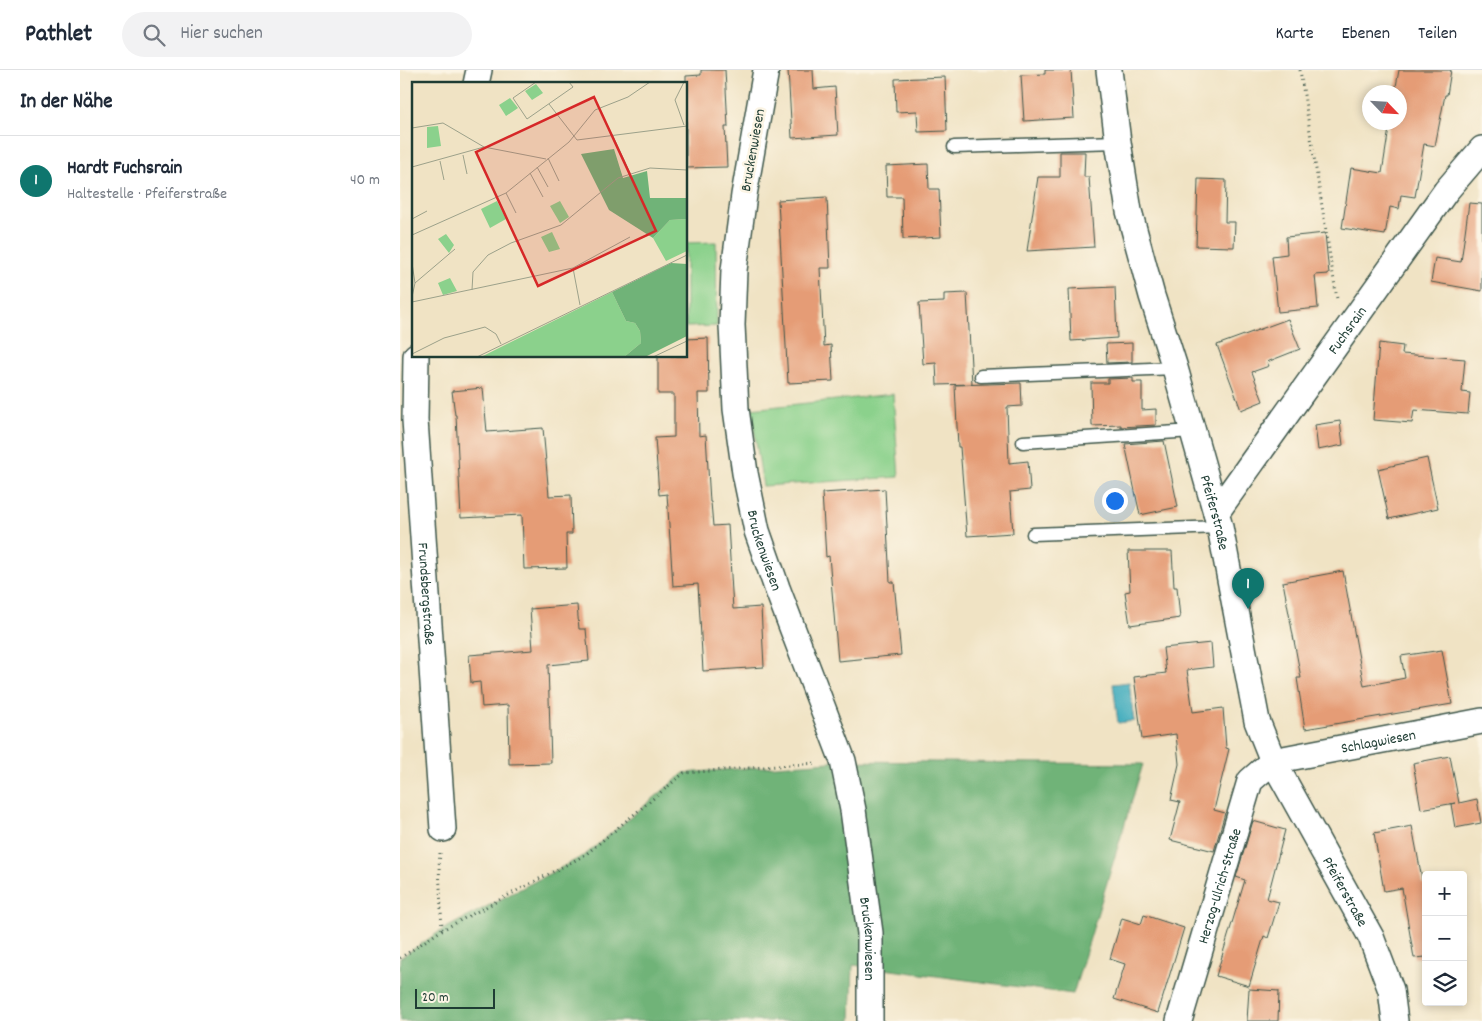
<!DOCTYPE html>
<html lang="de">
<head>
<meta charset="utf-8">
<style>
	:root { --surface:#fff; --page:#f2f2f3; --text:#1f2937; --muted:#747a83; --line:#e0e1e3; --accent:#0f766e }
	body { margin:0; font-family:Dekko,sans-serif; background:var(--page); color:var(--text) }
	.controls { position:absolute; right:15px; bottom:15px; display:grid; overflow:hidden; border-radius:5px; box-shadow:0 2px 8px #0003 }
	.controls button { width:45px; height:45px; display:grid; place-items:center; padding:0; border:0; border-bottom:1px solid var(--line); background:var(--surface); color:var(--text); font:25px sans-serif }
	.compass { position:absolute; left:962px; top:15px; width:45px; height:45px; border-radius:50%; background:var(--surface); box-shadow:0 2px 8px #0003; rotate:115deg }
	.scale { position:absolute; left:15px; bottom:12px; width:80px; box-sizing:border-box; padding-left:5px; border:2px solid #1f3d34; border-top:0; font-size:14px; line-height:18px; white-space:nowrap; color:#1f3d34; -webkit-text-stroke:4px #fcf5e5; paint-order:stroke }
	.you { position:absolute; left:714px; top:430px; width:18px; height:18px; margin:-12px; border:4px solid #fff; border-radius:50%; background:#1a73e8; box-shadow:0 0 0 8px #1a73e833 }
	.badge { display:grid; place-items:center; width:32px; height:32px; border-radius:50%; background:var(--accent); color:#fff; font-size:16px; font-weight:700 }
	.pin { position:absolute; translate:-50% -41px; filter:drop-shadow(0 1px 2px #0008) }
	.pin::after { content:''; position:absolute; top:26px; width:18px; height:15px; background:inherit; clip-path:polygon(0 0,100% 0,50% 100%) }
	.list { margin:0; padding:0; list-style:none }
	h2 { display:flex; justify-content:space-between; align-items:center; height:65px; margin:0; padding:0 20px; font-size:21px }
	h2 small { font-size:16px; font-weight:400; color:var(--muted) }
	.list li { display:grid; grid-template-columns:32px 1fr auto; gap:15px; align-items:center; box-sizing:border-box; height:90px; padding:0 20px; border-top:1px solid var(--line) }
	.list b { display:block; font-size:19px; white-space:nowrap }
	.list p { margin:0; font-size:16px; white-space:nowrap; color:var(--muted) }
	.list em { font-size:16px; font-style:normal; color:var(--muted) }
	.icon { flex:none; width:28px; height:28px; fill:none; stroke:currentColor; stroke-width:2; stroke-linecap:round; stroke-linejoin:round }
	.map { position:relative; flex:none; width:1082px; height:951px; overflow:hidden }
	header { display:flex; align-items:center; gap:30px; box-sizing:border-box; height:70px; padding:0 25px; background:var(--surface); border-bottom:1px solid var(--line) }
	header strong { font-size:24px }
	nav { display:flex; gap:28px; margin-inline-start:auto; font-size:18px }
	.search { width:350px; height:45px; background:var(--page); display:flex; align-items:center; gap:12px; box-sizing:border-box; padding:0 18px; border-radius:28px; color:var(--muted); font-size:19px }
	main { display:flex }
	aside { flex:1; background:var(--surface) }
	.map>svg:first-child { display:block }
	.green { fill:#8bd18c; stroke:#558760 }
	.forest { fill:#70b378; stroke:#487856 }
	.water { fill:#3facbd; stroke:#2f7478 }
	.building { fill:#e59c76 }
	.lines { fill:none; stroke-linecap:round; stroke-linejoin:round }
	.service-casing { stroke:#3e564a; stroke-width:15 }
	.minor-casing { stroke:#3e564a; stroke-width:28 }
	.path { stroke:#3e564a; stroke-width:3; stroke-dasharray:1 4; stroke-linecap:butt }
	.service { stroke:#fff; stroke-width:12 }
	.minor { stroke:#fff; stroke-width:25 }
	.labels { text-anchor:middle; stroke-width:5; stroke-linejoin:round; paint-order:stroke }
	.street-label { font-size:15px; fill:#1f3d34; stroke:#fcf5e5 }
	.inset-road { fill:none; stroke:#9ca18a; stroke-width:1 }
	.view { fill:#d62828; fill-opacity:0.15; stroke:#d62828; stroke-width:2.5 }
	.inset-edge { fill:none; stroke:#1f3d34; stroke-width:2.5 }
</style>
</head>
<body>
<header>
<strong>Pathlet</strong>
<div class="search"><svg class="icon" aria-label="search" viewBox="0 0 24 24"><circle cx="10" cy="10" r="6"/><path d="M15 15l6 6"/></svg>Hier suchen</div>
<nav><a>Karte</a><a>Ebenen</a><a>Teilen</a></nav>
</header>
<main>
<aside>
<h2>In der Nähe<small></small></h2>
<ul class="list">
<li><span class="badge">1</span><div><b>Hardt Fuchsrain</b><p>Haltestelle · Pfeiferstraße</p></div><em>40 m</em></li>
</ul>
</aside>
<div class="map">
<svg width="1082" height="951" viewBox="0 0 1082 951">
	<rect width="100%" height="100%" fill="#fcf5e5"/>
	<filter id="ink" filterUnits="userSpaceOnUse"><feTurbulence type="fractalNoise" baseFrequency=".02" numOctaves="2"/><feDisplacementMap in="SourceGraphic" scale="10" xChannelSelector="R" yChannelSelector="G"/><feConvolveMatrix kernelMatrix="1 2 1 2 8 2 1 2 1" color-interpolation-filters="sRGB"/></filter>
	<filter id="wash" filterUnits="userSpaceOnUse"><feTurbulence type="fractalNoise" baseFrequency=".0096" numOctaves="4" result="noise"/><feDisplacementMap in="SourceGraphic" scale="20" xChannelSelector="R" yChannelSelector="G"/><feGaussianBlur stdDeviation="1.12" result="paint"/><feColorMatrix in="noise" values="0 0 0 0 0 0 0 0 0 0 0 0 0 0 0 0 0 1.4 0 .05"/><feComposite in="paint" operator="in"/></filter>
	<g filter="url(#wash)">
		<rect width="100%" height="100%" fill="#f0e3c4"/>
		<!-- green -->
		<path class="green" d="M316,172l1,84 -31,1v-84z
			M493,324l6,83 -136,9 -12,-77z"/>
		<!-- forest -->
		<path class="forest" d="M443,691l300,3 -70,230 -220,-29 -2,56h-451v-63l42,-28 143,-75 99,-82z"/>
		<!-- water -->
		<path class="water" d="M729,612l5,39 -16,2 -5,-39z"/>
		<g id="blocks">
			<!-- building -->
			<path class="building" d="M301,0h24l3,57h-3l2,40 -41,1v-92l15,-1z
				M388,0h25l1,19 21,-2 3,48 -46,3z
				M645,0h26l3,48 -50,3 -3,-46 24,-1z
				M999,0h52l-4,25h-2l-10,51 -11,-2 -9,53 -14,-2 -2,14 -9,-2 -5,28 -43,-7 9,-60 31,5 8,-51h10v-30h-5z
				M545,7l2,54 -29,1 -1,-21 -21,1 -1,-33z
				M660,82h25l-1,25h5l5,70 -67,4 11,-74h22z
				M528,94l1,25h10l2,48 -38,2 -1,-42h-15l-1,-31z
				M798,109l28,1 -1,42h10l-1,25 -38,-1z
				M427,127l3,71h-10l4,78 7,-1 2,36 -45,2 -10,-183z
				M1069,133l13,1v87l-51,-9 4,-24 26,4z
				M925,163l4,41 -14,1 3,33 -40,4 -6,-56 15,-2 -1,-17z
				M715,217l2,51 -46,3 -2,-52z
				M567,223l5,91 -35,1 -1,-22 -13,1 -4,-61 25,-1v-8z
				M888,249l12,30 -33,13 2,4 -17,6 11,29 -22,9 -24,-65z
				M308,268l1,55h-11l1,43 7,-1 4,67h1l2,24 15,-1 5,84 28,-2 3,60 -61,4 -5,-87 -25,2 -6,-92 -8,1 -4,-57 19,-1v-43h-16v-38h28v-17z
				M732,273v19l-25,1 -1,-19z
				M979,273l24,3 -1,8 63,5 -3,33 8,1 -2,21 -54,-4 -2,13 -39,-3z
				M733,308v4h9v28l14,-1v16l-35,2v-2l-29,1 -1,-43h17v-4z
				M621,313l1,23 -15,1 2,56 19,-2 2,29 -20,2 3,41 -46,3 -7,-89h-2l-3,-62z
				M83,318l4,44 56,-4 6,68 22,-1 1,39h-6l1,34 -43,1 -2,-54 -61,3 -5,-103h-1l-3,-24z
				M940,351l3,24 -25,5 -3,-25z
				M764,371l14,66 -38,8 -15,-71z
				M1027,388l11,50 -49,11 -11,-50z
				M485,419l5,93h4l7,73 -63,6 -9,-105 -3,1 -4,-64z
				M728,481h44l2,36h3l3,31 -50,7 -5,-33 5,-1z
				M943,501l21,115 41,-8 -4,-22 41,-6 10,54 -147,25 -8,-51h4l-18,-96z
				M177,535l2,24h7l3,32 -41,4 3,98 -42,1 -1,-59 -26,2 -2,-25 -9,1 -2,-28 64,-5 -3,-41z
				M811,573l2,24 -26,3 6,42 30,-4 3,40 3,1 -15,61 11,3 -11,38 -44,-11 10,-38 -9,-2 8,-36 -3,-30 -34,5 -8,-62 32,-4 -3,-25z
				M1050,686l9,47 18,-4 4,24 -26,5 -4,-24 4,-1 -34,6 -8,-46z
				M853,751l32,9 -18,69 12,3 -11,36 -4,-2 -15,50 -33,-10 29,-96 -9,-3z
				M1012,756l11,58h3v73l-12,1 -12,-70 -18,3 -10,-58z
				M744,845l40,13 -26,85 -44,-14 11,-35 -15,-5 12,-41 19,6z
				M849,919l30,2 -1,30h-31z"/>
		</g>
	</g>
	<g filter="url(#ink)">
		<use href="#blocks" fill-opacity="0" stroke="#3e564a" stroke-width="1"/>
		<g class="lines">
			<defs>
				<path id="service" d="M554,77l164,-5
					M581,306l194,-8
					M623,372l170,-11
					M633,464l187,-7"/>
				<g id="minor">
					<path id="s1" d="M366,0l-22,125 -10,75 -2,55 4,84 9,64 12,58 20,57 66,173 10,49 17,123v88"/>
					<path id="s2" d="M709,0l9,72 11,69 23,85 23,72 45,159 37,194 16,40 98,176 20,53 4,31"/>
					<path d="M76,14l3,-14"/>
					<path id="s3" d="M16,286l-1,64 28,409"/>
					<path id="s4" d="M816,443l230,-322 36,-42"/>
					<path id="s5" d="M779,951l71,-240 23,-20 209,-40"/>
				</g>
			</defs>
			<!-- service casing -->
			<use href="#service" class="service-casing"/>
			<!-- minor casing -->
			<use href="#minor" class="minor-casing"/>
			<!-- path -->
			<path class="path" d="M900,0l37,229
				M40,783l-1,13 3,64
				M0,888l42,-28 143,-75 99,-82 133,-10"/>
			<!-- service -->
			<use href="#service" class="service"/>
			<!-- minor -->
			<use href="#minor" class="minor"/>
		</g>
	</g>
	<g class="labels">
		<!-- street labels -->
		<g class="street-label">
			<text transform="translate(352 80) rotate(-80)" y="5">Bruckenwiesen</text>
			<text dy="5" stroke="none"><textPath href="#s4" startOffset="225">Fuchsrain</textPath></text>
			<text dy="5" stroke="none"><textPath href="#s2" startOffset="456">Pfeiferstraße</textPath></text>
			<text dy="5" stroke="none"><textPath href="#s1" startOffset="486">Bruckenwiesen</textPath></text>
			<text dy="5" stroke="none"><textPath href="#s3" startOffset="238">Frundsbergstraße</textPath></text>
			<text dy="5" stroke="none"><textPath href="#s5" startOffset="388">Schlagwiesen</textPath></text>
			<text dy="5" stroke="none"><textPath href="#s5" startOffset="141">Herzog-Ulrich-Straße</textPath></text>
			<text dy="5" stroke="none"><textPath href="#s2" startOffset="861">Pfeiferstraße</textPath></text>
			<text dy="5" stroke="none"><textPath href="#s1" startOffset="891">Bruckenwiesen</textPath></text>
		</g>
	</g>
	<!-- overview -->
	<g transform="translate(12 12)">
		<rect width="275" height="275" fill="#f0e3c4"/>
		<path d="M124,2l7,9 -11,7 -7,-9zM98,16l8,10 -12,8 -7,-11zM26,44l3,20 -14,2v-21zM85,119l9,18 -16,9 -9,-19zM148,119l9,16 -9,6 -10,-17zM275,137v32l-21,10 -13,-23 17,-18zM140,150l8,17 -11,3 -8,-15zM34,152l8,11 -5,8 -11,-14zM38,196l7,13 -14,4 -5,-12zM200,210l14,29 9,2 5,8 1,12 -17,14h-143z" fill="#8bd18c"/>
		<path d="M202,67l9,29 24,-7 3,27h37v21l-17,1 -17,18 -44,-28 -28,-56zM259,181l16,1v72l-42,21h-21l17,-14 -1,-12 -5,-8 -9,-2 -14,-29z" fill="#70b378"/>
		<path class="inset-road" d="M124,0l-23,16 14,21 46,-32 -4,-5M272,0l-9,18 9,25M137,22l28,36 110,-14M0,46l31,-5 41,24 62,12M200,52l18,39M51,73l4,19M136,76l11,23M28,79l4,19M0,85l72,-20M125,85l11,20M118,91l13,24M94,111l10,20M0,137l15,-8M0,153l94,-42 63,-51 26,-32 33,-13 22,-15M0,181l3,20 -3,14M161,186l7,37M3,201l40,-34M60,208l1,-18 15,-17 23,-12 50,-18 57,-47 32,-10 37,2M0,220l161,-34 57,-31M0,272l32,-16 41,-11 11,7 5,10M65,275l210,-102M241,275l34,-16"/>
		<path class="view" d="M182,15l62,134 -118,55 -62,-134z"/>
		<rect width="275" height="275" class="inset-edge"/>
	</g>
</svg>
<div class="controls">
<button>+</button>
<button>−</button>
<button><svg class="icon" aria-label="layers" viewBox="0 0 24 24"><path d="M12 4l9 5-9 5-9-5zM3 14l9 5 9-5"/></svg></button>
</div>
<svg class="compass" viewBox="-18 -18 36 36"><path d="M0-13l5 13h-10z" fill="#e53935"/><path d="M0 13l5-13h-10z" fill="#747a83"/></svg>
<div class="scale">20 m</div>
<div class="you"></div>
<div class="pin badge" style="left:848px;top:539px">1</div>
</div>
</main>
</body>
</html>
